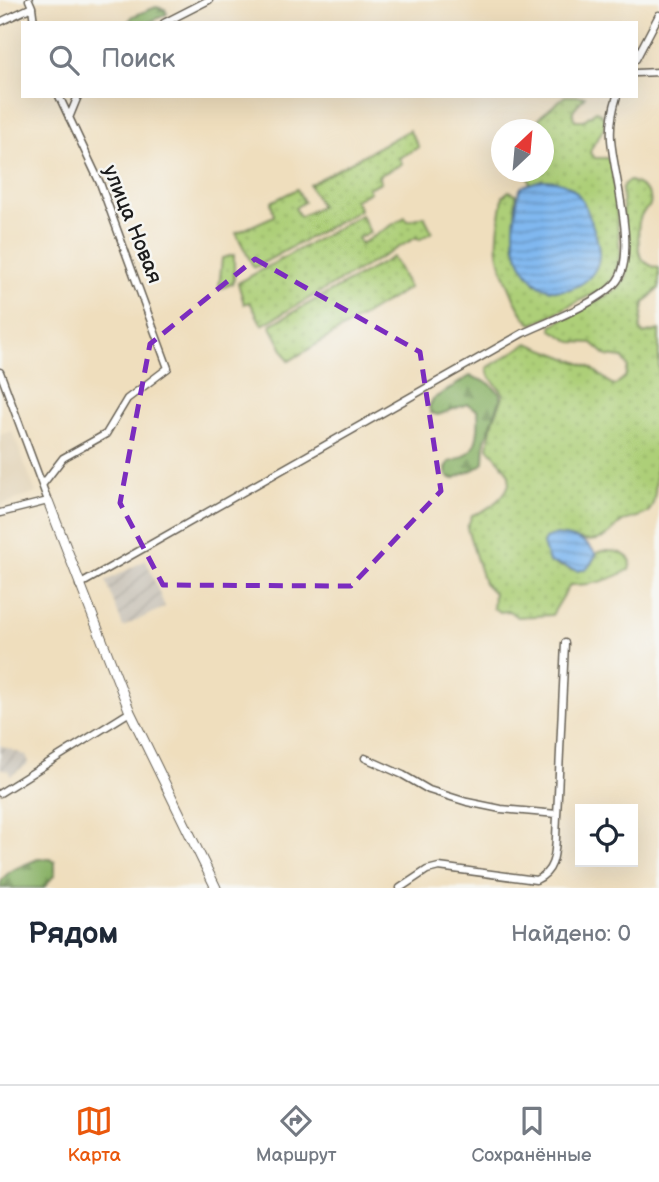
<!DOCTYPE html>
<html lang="ru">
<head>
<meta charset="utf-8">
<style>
	:root { --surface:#fff; --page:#f6f6f7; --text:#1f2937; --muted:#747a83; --line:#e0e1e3; --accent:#ea580c }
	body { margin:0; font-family:"Balsamiq Sans",sans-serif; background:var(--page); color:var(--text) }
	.controls { position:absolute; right:21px; bottom:21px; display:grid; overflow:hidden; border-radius:0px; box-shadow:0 7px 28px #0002 }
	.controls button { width:63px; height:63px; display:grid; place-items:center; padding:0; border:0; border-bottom:2px solid var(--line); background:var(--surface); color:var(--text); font:35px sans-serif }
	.compass { position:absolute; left:491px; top:119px; width:63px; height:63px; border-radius:50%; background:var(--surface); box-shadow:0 7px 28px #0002; rotate:26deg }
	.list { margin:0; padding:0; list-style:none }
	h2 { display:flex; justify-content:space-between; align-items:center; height:91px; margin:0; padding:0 28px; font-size:30px }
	h2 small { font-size:23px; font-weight:400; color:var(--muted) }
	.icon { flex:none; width:38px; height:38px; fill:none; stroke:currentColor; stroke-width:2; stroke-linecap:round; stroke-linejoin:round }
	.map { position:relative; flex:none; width:659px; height:888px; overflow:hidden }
	.search { position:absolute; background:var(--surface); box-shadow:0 7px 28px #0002; left:21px; right:21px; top:21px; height:77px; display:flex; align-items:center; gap:18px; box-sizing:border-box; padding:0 24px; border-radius:0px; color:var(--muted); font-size:26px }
	.sheet { height:196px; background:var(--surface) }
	nav { display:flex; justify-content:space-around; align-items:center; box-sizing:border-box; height:98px; border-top:2px solid var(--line); background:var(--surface); font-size:19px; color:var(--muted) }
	nav a { display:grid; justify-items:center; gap:4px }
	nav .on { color:var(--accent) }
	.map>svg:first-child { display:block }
	.built { fill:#e1d1b4 }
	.industrial { fill:url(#industrial-furrows) }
	.grass { fill:url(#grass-dots); stroke:#64764a; stroke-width:2 }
	.forest { fill:url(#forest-firs); stroke:#536742; stroke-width:2 }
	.water { fill:url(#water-rules); stroke:#4e6a86; stroke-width:2 }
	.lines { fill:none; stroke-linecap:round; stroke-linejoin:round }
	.street-casing { stroke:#666054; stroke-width:9 }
	.secondary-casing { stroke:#666054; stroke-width:11 }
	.street { stroke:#fff; stroke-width:6 }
	.secondary { stroke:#fff; stroke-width:9 }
	.marked { fill:none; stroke:#7b2cbf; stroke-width:5; stroke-dasharray:14 9; stroke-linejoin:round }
	.labels { text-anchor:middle; stroke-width:5; stroke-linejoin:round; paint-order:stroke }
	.street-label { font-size:21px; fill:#1c1c1c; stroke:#f6f6f2 }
</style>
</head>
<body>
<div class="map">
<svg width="659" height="888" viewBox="0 0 659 888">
	<defs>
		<pattern id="industrial-furrows" width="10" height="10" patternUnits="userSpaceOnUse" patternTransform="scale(1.75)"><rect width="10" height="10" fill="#c9c3b8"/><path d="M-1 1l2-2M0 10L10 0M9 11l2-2" fill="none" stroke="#aca79e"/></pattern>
		<pattern id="grass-dots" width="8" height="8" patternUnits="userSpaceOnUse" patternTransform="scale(1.75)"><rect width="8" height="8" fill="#adcf78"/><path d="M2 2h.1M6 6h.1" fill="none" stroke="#94b167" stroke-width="1.8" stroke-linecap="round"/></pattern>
		<pattern id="forest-firs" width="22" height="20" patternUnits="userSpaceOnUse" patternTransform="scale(1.75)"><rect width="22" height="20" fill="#8ab268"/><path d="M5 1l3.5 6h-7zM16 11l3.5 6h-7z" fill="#709055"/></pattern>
		<pattern id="water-rules" width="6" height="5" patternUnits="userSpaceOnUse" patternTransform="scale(1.75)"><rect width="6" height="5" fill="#80b8f0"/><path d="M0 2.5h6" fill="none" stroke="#6895c2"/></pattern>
	</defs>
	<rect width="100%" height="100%" fill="#f6f6f2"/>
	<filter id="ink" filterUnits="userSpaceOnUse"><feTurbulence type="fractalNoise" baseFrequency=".0143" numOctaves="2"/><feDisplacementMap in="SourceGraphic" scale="14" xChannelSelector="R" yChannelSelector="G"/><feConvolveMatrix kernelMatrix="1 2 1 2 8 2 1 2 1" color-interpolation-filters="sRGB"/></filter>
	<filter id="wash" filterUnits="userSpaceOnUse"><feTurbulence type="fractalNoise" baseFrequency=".00686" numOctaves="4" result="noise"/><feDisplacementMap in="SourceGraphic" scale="28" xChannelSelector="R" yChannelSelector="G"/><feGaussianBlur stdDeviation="1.57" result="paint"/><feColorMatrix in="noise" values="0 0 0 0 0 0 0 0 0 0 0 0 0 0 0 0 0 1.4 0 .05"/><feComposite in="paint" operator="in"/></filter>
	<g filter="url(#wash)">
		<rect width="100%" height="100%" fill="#efdebd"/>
		<!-- built -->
		<path class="built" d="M12,431l24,62 -36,12v-70z"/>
		<!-- industrial -->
		<path class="industrial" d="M146,560l19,47 -42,20 -17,-46z
			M0,745l27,11 1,8 -18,12 -1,-5 -9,-3z"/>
		<!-- grass -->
		<path class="grass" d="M565,96h20c-6,10 -17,12 -10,24h9l12,-9c23,11 -5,29 -6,42l5,5h12l5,6 8,88c-2,15 -5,25 -15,36l-72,36c-14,-5 -33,-58 -35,-73 -2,-18 3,-37 5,-55l6,-5 7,3 -2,49 3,11 18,28 7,-102 -12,4 -3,-12h17v-42l-11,-1 8,-13z
			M409,130l10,17 -20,11 3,6 -24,12 3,6 -13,6 2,4 -15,8 5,10 -106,58 -18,-35 38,-17 -3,-14 26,-13 7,13 -9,6 5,9 21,-11 -12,-21z
			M630,181c12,4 25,14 19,26 -15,9 -10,29 -10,44 2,11 10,15 20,17v20l-15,15 -4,26 3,5 16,-4v122c-6,17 0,36 -7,54 -5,12 -17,10 -28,15 -8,4 -13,14 -21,17 -16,7 -32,-2 -49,-3l1,30 23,6 13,-7 7,-12c12,-2 26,-1 33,9l-2,9c-18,10 -39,16 -59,15l-18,30 -35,2 -8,-6 -9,1 -7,-4 1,-15 -10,-10 -17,-55 5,-13c14,-3 41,-22 37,-39 -3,-11 -15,-19 -21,-29l3,-20 13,-33 -15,-18 -2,-8 41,-25 62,24 24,19 11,-9 3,-10 -5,-9 -16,-2 -15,-13 -20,-1 -20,-12v-5l66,-36 9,-12 -5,-88 3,-6z
			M361,215l9,17 -12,6 3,6 44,-27 3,4 16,-5 8,16 -13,8 -2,-3 -155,88 -12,-23 -6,2 -6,-21z
			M234,255v24l-2,5 -13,5 3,-31z
			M393,257l16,31 -120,73 -19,-36z"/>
		<!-- forest -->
		<path class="forest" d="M156,7l9,2 2,5 -19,9h-21l6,-7z
			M470,376l19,7 12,11 -1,6 -15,41 -1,22 -5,4 -26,12 -6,-3 -1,-7 3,-7c28,-6 31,-25 29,-52l-11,-6 -29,11 -7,-2 -2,-6 4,-8z
			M38,859h12l5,3v12l-11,14h-44c0,-17 25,-23 38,-29z"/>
		<!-- water -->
		<path class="water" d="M542,180c22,-1 37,9 45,30 5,14 13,32 12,47 -2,24 -32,40 -54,31 -15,-6 -28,-28 -30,-43 -3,-17 1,-37 4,-54l3,-5z
			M554,535c16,1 34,4 42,20l-8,13 -10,3 -29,-9 -6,-18 2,-5z"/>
	</g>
	<g filter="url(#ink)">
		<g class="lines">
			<defs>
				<path id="street" d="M32,7l2,16
					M0,22l32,-15 -3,-7
					M164,23l45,-23
					M636,59l23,-44
					M636,73l23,-1
					M69,118l9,-22
					M0,372l48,129 -48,12
					M43,484l20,-26 43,-24 21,-35 41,-31 -68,-185 -41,-87
					M79,585l444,-252c24,-11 78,-31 94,-52 21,-29 -4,-108 -6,-142 -1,-14 2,-30 6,-43
					M365,758l38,17 26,15 38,12 34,7 56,5
					M0,793l130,-81
					M400,888l27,-18 12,-3 97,13c18,-8 19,-24 20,-42l9,-195"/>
				<path id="secondary" d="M48,501l82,211 86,176"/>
			</defs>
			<!-- street casing -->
			<use href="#street" class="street-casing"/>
			<!-- secondary casing -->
			<use href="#secondary" class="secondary-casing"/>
			<!-- street -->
			<use href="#street" class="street"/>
			<!-- secondary -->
			<use href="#secondary" class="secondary"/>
		</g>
	</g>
	<!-- marked area -->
	<path class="marked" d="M255,259l165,93 21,139 -90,95 -188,-1 -43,-82 30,-159z"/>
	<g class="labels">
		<!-- street labels -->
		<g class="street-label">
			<text transform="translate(133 224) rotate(68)" y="7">улица Новая</text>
		</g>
	</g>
</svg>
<div class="controls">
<button><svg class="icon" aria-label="locate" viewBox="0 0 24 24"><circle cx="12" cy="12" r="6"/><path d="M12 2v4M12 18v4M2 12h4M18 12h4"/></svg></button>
</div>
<svg class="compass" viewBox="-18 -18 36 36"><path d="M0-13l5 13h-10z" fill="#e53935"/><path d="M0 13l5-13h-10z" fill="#747a83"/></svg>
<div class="search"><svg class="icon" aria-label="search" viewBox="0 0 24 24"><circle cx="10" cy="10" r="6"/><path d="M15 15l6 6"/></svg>Поиск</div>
</div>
<section class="sheet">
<h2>Рядом<small>Найдено: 0</small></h2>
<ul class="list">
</ul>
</section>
<nav>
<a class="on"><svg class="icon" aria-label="map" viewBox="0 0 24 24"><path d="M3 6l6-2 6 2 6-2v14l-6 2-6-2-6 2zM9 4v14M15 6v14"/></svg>Карта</a>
<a><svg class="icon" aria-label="directions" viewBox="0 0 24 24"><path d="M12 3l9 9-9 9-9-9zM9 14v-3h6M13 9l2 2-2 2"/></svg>Маршрут</a>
<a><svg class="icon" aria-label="saved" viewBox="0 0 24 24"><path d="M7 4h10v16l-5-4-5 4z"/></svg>Сохранённые</a>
</nav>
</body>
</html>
